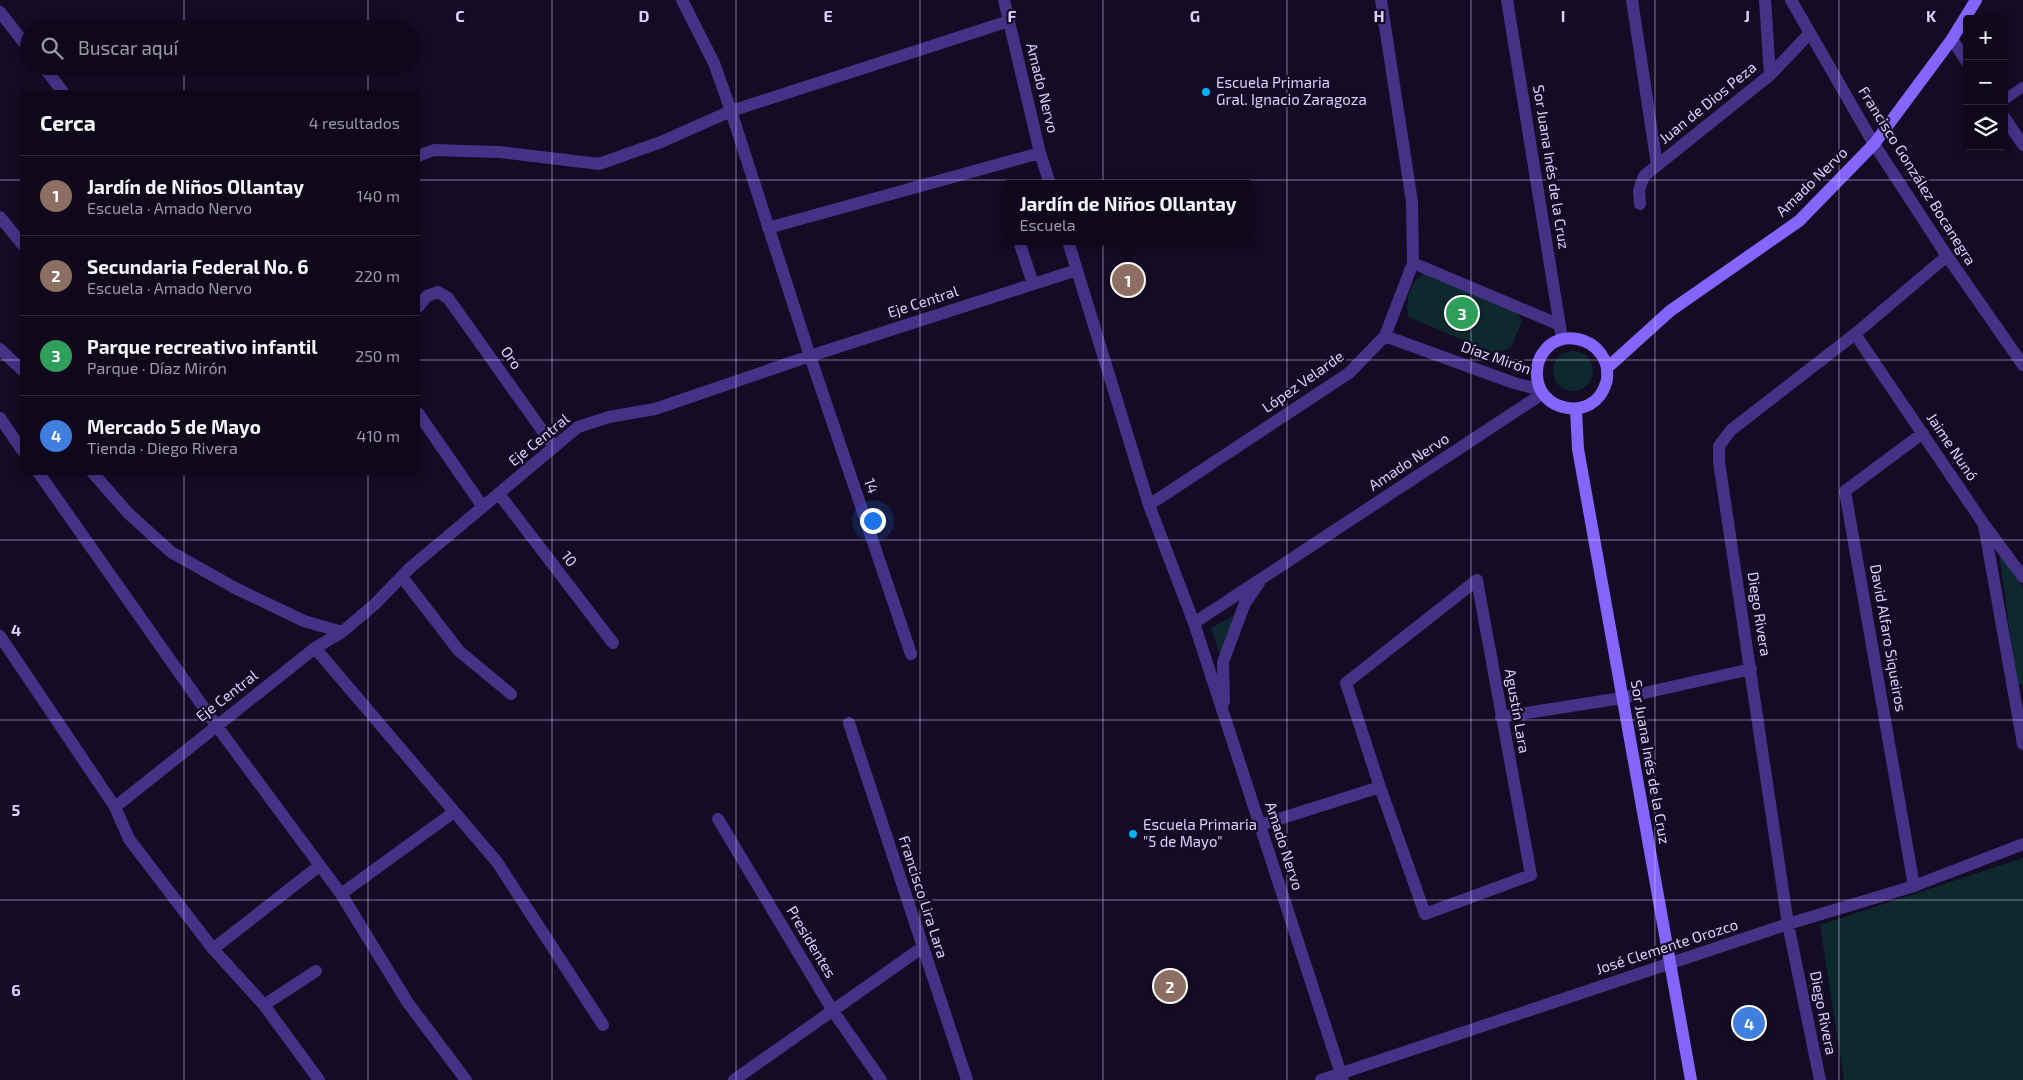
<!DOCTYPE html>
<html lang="es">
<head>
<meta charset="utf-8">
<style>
	:root { --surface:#0f081b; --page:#1d1628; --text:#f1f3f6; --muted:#9b9aa3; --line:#2f293a; --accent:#ea580c }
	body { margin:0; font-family:"Exo 2",sans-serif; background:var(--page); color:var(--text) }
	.controls { position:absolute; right:15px; top:15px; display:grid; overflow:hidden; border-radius:5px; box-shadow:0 2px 8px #0003 }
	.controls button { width:45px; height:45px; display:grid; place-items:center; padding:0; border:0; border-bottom:1px solid var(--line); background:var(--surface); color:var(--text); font:25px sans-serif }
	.you { position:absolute; left:872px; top:520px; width:18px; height:18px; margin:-12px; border:4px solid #fff; border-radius:50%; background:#1a73e8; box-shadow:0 0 0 8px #1a73e833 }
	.badge { display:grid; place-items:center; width:32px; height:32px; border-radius:50%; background:var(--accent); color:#fff; font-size:16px; font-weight:700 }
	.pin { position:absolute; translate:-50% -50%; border:2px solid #fff; box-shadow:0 1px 5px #0006 }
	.popup { position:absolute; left:1003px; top:180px; width:250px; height:65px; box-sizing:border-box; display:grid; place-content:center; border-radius:5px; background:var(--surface); filter:drop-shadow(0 1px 4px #0005); font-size:16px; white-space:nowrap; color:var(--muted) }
	.popup b { font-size:19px; color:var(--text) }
	.popup::after { content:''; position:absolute; left:50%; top:100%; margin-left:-10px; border:10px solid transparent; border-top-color:var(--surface) }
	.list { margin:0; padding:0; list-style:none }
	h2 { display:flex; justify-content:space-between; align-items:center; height:65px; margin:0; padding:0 20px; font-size:21px }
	h2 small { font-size:16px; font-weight:400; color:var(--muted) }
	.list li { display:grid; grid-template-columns:32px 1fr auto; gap:15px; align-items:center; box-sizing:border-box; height:80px; padding:0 20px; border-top:1px solid var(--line) }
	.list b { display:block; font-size:19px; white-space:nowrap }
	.list p { margin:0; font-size:16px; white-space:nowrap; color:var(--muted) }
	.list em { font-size:16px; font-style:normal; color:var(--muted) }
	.icon { flex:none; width:28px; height:28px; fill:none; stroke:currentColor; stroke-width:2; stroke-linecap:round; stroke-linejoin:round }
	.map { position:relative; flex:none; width:2023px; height:1080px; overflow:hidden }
	.search { position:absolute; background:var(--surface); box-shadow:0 2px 8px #0003; left:20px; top:20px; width:400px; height:55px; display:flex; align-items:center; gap:12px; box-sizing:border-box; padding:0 18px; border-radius:28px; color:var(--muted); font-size:19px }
	.panel { position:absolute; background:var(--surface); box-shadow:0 2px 8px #0003; left:20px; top:90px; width:400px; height:385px; border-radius:5px }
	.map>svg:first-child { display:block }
	.green { fill:#0e292e }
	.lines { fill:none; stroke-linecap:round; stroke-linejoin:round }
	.lane { stroke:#453287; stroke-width:10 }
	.street { stroke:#453287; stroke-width:12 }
	.secondary { stroke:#8665ff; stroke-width:12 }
	.grid { fill:none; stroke:#ddceff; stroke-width:1; stroke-opacity:0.55 }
	.poi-dot { fill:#00b2f9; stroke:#140b24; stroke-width:2 }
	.labels { text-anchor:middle; stroke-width:4.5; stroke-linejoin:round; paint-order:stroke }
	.poi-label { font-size:15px; fill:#ddceff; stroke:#140b24; text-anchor:start }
	.street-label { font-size:15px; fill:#ddceff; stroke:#140b24 }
	.grid-label { font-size:16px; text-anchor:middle; font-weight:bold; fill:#ddceff; stroke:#140b24; stroke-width:4.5; stroke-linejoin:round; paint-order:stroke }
</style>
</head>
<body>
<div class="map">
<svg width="2023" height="1080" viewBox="0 0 2023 1080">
	<rect width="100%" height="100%" fill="#140b24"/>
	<!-- green -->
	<path class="green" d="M1425,273l89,37 8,10 -11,28 -17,5 -86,-36c-2,-19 0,-33 17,-44z
		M1553 371a20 20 0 1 1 40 0a20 20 0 1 1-40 0Z
		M1999,552l24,36v96l-6,2z
		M1234,615l-14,39 -9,-26z
		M2023,858v222h-179l-24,-155z"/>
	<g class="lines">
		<!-- lane -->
		<path class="lane" d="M2004,100l19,-13"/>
		<!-- street -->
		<path class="street" d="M682,0l32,63 17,48 79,245 101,298
			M1004,0l36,153 10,31
			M1507,0l55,339
			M1632,0l25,165
			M1765,0l5,75
			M1791,0l83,144 73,112 76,109
			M0,12l29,37
			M1952,39l15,23
			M43,66l20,26
			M2004,117l19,28
			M418,156l16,-6 65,2 100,12 62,-22 70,-31 278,-90
			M1640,204l-1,-14 5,-14 126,-101 40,-42
			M0,217l22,27
			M768,228l272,-75
			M1019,241l14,43
			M1068,241l81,264 45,118 149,457
			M1413,263l147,62
			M418,307l9,-11 11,-4 10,6 106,149
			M1855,334l128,189 40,54
			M1385,336l129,47 27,7
			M0,349l22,21
			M418,413l65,94
			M0,418l22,32
			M38,472l178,253 125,169 67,109 58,77
			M92,472l36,41 43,39 64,36 69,33 38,11
			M499,494l114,149
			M1149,505l200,-132 36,-37 28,-73 -1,-61 -31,-202
			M1984,525l39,219
			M402,577l57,74 52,43
			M1477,580l54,295 -106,39 -45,-127 -34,-104z
			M1194,623l348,-229
			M0,636l115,171 14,32 84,110 51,56 55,75
			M315,648l182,214 106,163
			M1224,702l-1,-40 22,-59 14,-20
			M1501,717l121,-19 129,-29
			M849,723l118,357
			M115,807l200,-159 27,-16 32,-27 37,-38 167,-140 31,-10 46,-8 155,-53 267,-86
			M718,819l115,192 48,69
			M1260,825l120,-38
			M1914,886l-69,-395 78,-58
			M341,894l113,-82
			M213,949l106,-83
			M264,1005l52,-34
			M734,1080l189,-133
			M1321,1080l467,-156 126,-38 109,-42
			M1820,1080l-32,-156 -69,-462v-16l12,-16 124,-96 92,-78"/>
		<!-- secondary -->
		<path class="secondary" d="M1607,368c-1,-4 -3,-10 -6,-14 -11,-16 -35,-21 -51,-9 -8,7 -13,16 -13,27 -2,41 58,51 69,11 2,-4 1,-10 1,-15l63,-57 129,-90 75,-77 78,-105 24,-39
			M1576,410l2,39 113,631"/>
	</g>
	<!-- grid -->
	<path class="grid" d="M184,0v29M368,0v29M552,0v1080M736,0v1080M920,0v1080M1103,0v1080M1287,0v1080M1471,0v1080M1655,0v1080M1839,0v1080M184,66v26M368,66v26M0,180h22M418,180h1605M0,360h22M418,360h1605M184,472v608M368,472v608M0,540h2023M0,720h2023M0,900h2023"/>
	<!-- markers -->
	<g class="poi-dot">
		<circle cx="1206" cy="92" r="5"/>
		<circle cx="1133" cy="834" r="5"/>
	</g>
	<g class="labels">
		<!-- poi labels -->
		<g class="poi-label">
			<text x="1216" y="88">Escuela Primaria<tspan x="1216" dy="17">Gral. Ignacio Zaragoza</tspan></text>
			<text x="1143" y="830">Escuela Primaria<tspan x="1143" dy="17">"5 de Mayo"</tspan></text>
		</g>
		<!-- street labels -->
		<g class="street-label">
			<text transform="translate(1042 88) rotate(76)" y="5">Amado Nervo</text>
			<text transform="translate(1708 103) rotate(-39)" y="5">Juan de Dios Peza</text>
			<text transform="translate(1551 167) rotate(81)" y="5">Sor Juana Inés de la Cruz</text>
			<text transform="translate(1917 176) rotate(58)" y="5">Francisco González Bocanegra</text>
			<text transform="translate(1812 182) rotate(-44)" y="5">Amado Nervo</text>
			<text transform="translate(923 302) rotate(-18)" y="5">Eje Central</text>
			<text transform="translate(511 358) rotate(55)" y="5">Oro</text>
			<text transform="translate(1496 358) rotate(19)" y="5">Díaz Mirón</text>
			<text transform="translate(1303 382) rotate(-35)" y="5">López Velarde</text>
			<text transform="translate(539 440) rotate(-39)" y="5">Eje Central</text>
			<text transform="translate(1952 447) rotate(56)" y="5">Jaime Nunó</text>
			<text transform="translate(1409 462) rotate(-33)" y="5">Amado Nervo</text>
			<text transform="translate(871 486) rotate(71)" y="5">14</text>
			<text transform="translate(569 559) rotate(52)" y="5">10</text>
			<text transform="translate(1759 614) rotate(81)" y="5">Diego Rivera</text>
			<text transform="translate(1888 638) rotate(80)" y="5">David Alfaro Siqueiros</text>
			<text transform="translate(227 696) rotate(-38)" y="5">Eje Central</text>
			<text transform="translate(1517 711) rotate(80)" y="5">Agustín Lara</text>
			<text transform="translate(1650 762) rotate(80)" y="5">Sor Juana Inés de la Cruz</text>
			<text transform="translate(1284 846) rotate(72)" y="5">Amado Nervo</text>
			<text transform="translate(923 897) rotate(72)" y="5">Francisco Lira Lara</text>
			<text transform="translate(811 942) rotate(59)" y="5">Presidentes</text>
			<text transform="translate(1667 947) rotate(-18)" y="5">José Clemente Orozco</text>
			<text transform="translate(1823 1013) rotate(79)" y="5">Diego Rivera</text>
		</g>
	</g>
	<g class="grid-label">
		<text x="460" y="22">C</text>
		<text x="644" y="22">D</text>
		<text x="828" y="22">E</text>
		<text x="1012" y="22">F</text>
		<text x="1195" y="22">G</text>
		<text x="1379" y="22">H</text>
		<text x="1563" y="22">I</text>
		<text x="1747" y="22">J</text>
		<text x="1931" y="22">K</text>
		<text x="16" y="636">4</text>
		<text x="16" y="816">5</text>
		<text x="16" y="996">6</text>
	</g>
</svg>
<div class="controls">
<button>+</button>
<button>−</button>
<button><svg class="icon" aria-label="layers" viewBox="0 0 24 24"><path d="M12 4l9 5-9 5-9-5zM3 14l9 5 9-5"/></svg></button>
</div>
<div class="you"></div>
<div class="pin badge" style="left:1128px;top:280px;background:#8d6e63">1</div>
<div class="popup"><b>Jardín de Niños Ollantay</b>Escuela</div>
<div class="pin badge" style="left:1170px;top:986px;background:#8d6e63">2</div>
<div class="pin badge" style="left:1462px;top:313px;background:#2e9e5b">3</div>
<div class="pin badge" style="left:1749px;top:1023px;background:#3f7fe0">4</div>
<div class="search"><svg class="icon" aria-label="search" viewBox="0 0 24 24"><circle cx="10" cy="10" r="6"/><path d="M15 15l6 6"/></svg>Buscar aquí</div>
<section class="panel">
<h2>Cerca<small>4 resultados</small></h2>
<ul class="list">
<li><span class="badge" style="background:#8d6e63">1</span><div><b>Jardín de Niños Ollantay</b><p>Escuela · Amado Nervo</p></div><em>140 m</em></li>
<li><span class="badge" style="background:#8d6e63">2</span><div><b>Secundaria Federal No. 6</b><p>Escuela · Amado Nervo</p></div><em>220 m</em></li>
<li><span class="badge" style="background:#2e9e5b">3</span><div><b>Parque recreativo infantil</b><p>Parque · Díaz Mirón</p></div><em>250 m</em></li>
<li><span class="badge" style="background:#3f7fe0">4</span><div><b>Mercado 5 de Mayo</b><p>Tienda · Diego Rivera</p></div><em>410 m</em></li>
</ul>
</section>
</div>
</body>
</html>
